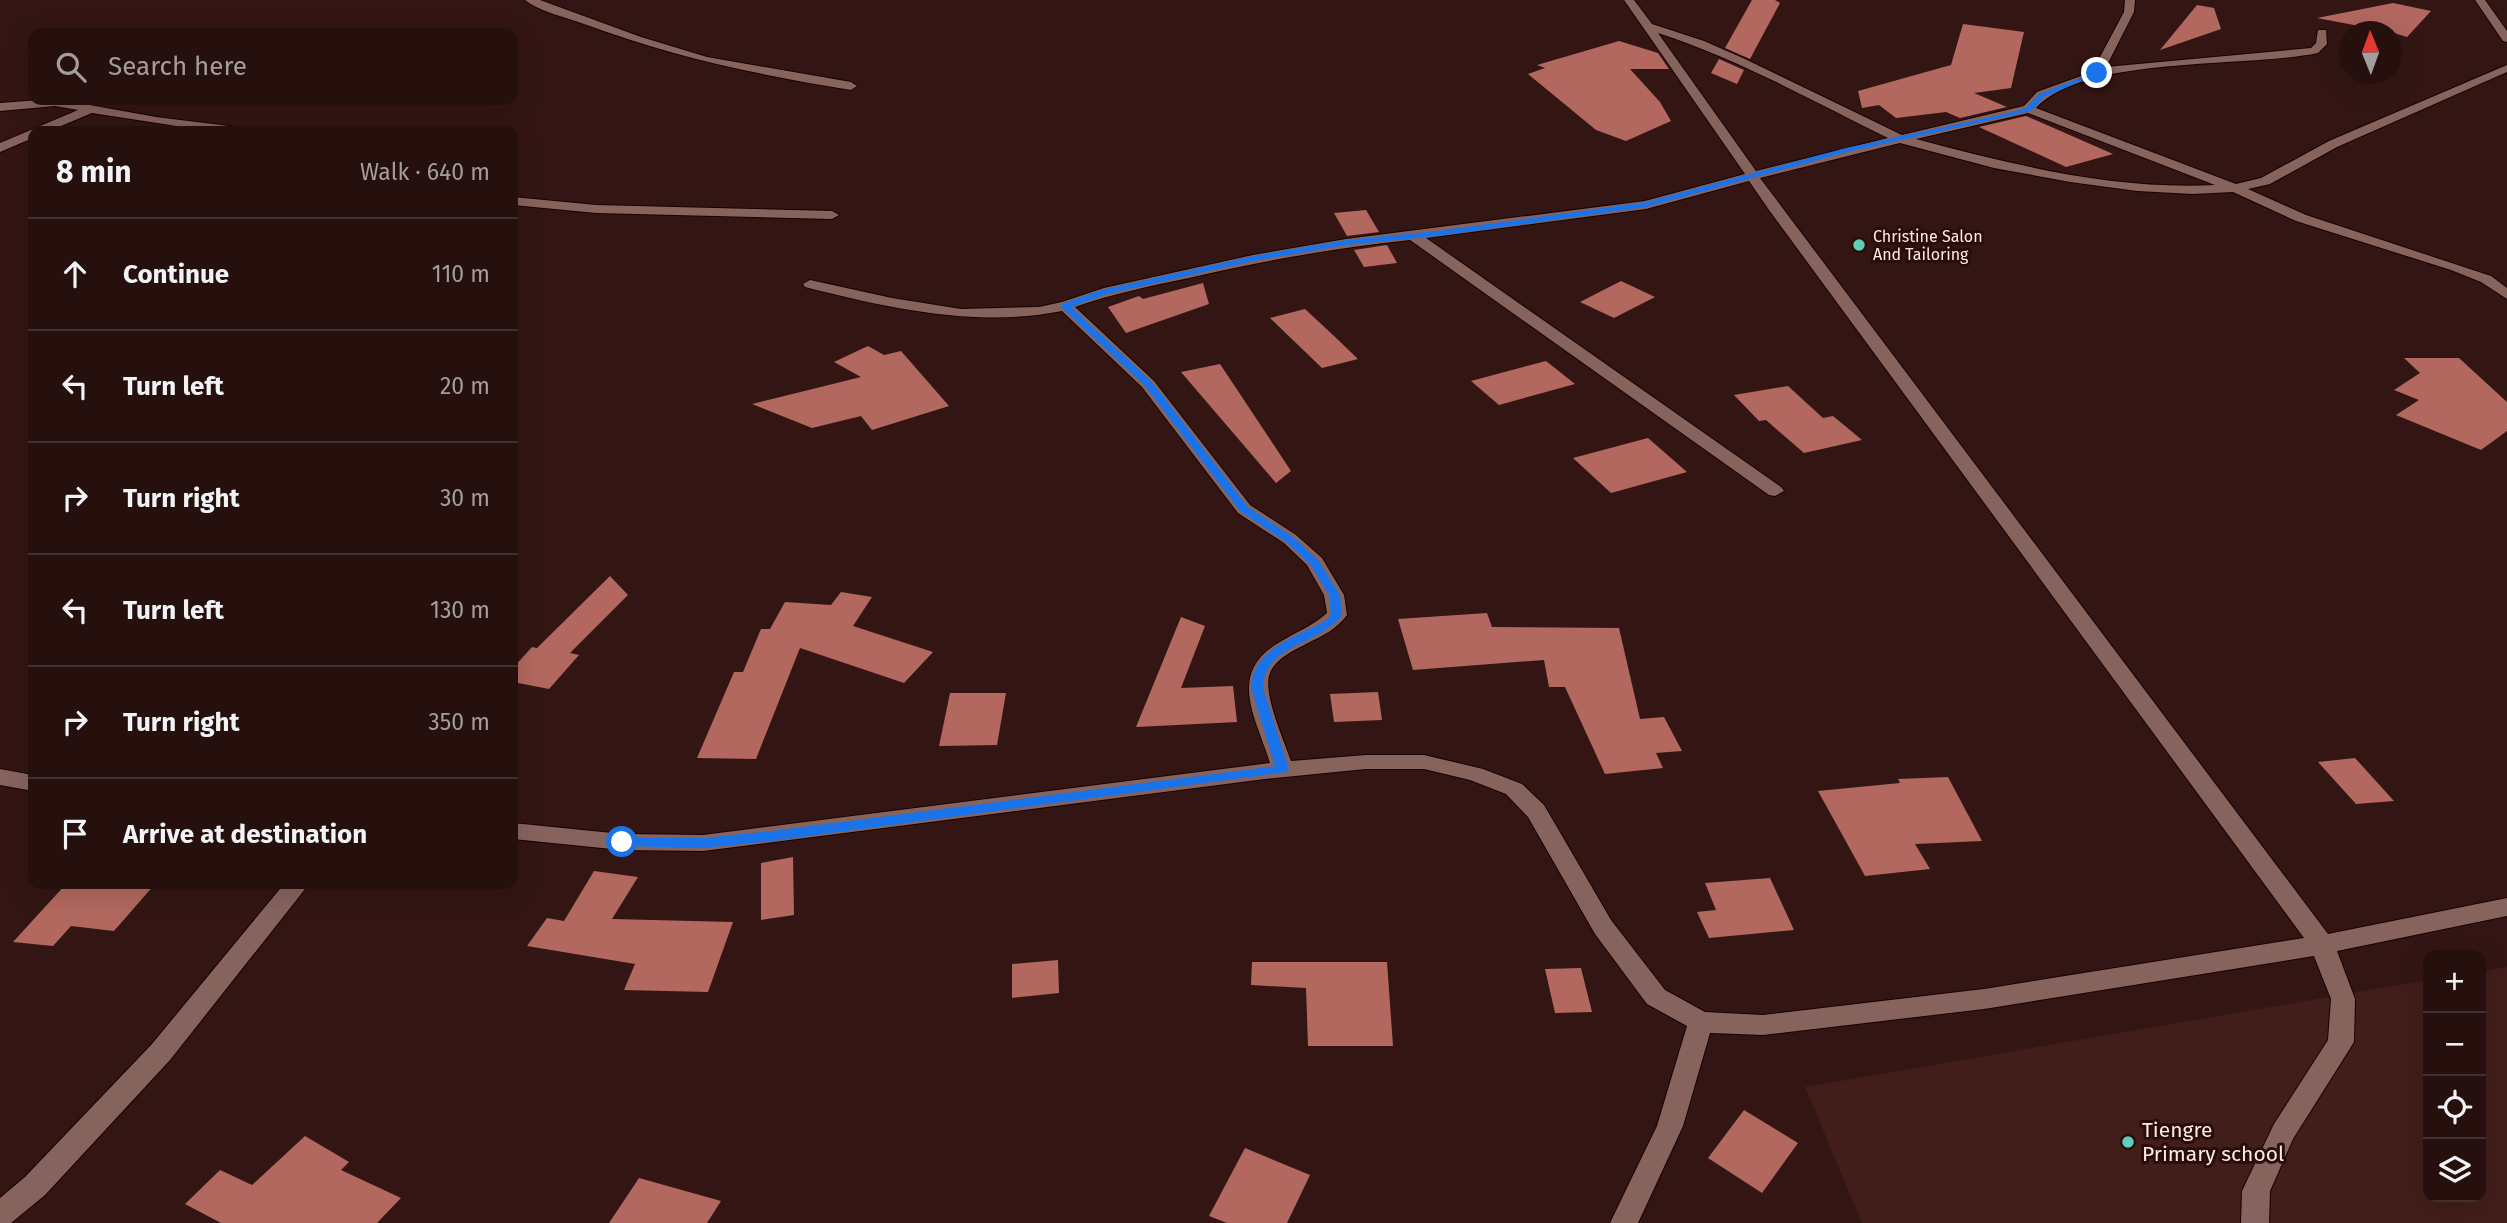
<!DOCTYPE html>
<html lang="en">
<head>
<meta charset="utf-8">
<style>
	:root { --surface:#26100e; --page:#2e1917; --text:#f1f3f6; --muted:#a49d9e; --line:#42302e }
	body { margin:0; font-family:"Fira Sans",sans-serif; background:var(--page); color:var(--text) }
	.controls { position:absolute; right:21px; bottom:21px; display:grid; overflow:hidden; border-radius:14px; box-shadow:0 7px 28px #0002 }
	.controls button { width:63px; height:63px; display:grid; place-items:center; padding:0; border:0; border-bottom:2px solid var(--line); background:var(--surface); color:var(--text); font:35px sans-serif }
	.compass { position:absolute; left:2339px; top:21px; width:63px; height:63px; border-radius:50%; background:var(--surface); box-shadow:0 7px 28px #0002; rotate:359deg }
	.stop { position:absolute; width:21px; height:21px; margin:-16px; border:5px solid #1a73e8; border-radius:50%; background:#fff }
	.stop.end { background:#1a73e8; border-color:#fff; box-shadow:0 2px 7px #0008 }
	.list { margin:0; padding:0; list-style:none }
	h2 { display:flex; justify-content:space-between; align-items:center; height:91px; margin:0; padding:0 28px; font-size:30px }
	h2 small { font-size:23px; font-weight:400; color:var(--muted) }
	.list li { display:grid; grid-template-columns:46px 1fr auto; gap:21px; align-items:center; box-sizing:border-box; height:112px; padding:0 28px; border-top:2px solid var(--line) }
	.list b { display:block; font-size:26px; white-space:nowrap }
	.list em { font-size:23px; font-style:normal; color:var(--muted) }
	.icon { flex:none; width:38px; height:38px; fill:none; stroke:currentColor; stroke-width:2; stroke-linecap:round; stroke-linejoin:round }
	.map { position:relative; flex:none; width:2507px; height:1223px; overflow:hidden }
	.search { position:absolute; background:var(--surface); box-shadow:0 7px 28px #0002; left:28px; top:28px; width:490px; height:77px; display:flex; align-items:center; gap:18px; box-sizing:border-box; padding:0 24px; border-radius:14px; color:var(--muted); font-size:26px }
	.panel { position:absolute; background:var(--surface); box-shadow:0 7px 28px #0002; left:28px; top:126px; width:490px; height:763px; border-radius:14px }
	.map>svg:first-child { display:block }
	.built { fill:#421e1a }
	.building { fill:#b2685e }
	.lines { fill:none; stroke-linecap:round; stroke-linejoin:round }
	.minor-casing { stroke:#190201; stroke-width:2 }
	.minor { fill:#87635e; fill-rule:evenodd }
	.route { fill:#1a73e8 }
	.poi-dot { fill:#5eceb8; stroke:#290d0a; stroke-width:2.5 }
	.labels { text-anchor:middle; stroke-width:6; stroke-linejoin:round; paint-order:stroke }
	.far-poi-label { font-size:16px; fill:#ffeae6; stroke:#290d0a; text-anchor:start }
	.near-poi-label { font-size:21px; fill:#ffeae6; stroke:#290d0a; text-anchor:start }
</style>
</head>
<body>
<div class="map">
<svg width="2507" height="1223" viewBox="0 0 2507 1223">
	<rect width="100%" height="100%" fill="#331613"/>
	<!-- built -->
	<path class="built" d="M2507,967v256h-645l-57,-136 623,-107v217h53v-226z"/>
	<!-- building -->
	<path class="building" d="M1752,0h23l5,3 -30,56 -25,-11z
		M2393,3l38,8 -24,26 -16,-5 -74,-14z
		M2197,5l17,3 7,21 -61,21z
		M1963,24l61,8 -13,56 -37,5 33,14 -47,11 -14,-6 -50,6 -17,-13 -17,3 -4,-17 93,-26z
		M1619,41l39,12 11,16h-39l30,33 11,19 -45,20 -30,-11 -68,-56 17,-6 -8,-3z
		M1719,59l25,11 -7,14 -26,-11z
		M2026,116l87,38 -47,13 -87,-40z
		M1366,210l13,22 -32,4 -13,-23z
		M1387,245l10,18 -33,4 -10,-17z
		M1621,281l34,16 -41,21 -34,-16z
		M1203,283l6,21 -83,29 -18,-26 31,-11 4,3z
		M1305,309l28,26 25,24 -36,9 -52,-50z
		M868,346l16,9 17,-4 48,55 -77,24 -11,-14 -49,12 -60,-24 109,-27 -27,-15z
		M2404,358h55l48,44v29l-26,19 -85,-35 23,-15 -25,-10 26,-17z
		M1546,361l29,23 -76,21 -28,-24z
		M1220,364l71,107 -15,12 -95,-111z
		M1788,386l35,32 10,-2 29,24 -58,13 -38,-33 -7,1 -25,-26z
		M1648,438l39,34 -76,21 -38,-35z
		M610,576l18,19 -58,58 9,2 -30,34 -36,-7v-14l19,-21 5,1z
		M841,592l31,5 -19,29 80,26 -29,31 -104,-35 -44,111 -59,-1 37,-86h9l18,-43h9l15,-27 46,3z
		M1487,613l5,14 127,1 21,91 24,-2 18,34 -26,2 7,15 -58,6 -40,-87h-16l-5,-27 -131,10 -15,-51z
		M1181,617l24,9 -24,62 52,-2 4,36 -101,5z
		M1378,692l4,28 -48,2 -4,-28z
		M950,693h56l-9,52 -58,1z
		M2355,758l39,43 -38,3 -38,-42z
		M1948,777l34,64 -67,3 15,25 -65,7 -47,-85 82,-8 -2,-4z
		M793,857l1,58 -33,5v-57z
		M594,871l44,6 -26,42 121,3 -25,70 -84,-2 11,-26 -108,-18 20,-28 17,3z
		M1770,878l24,52 -85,8 -12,-26 19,-2 -11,-27z
		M66,884h89l-41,47 -43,-5 -18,20 -40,-4z
		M1058,960l1,33 -47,5v-34z
		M1252,962h135l6,84h-85l-2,-58 -55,-3z
		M1581,968l11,44 -37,1 -10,-44z
		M1744,1110l54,33 -36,50 -54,-35z
		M305,1136l44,26 -8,8 60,28 -24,25h-156l-36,-19 35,-34 32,15z
		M1245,1148l65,27 -23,48h-60l-18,-7z
		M639,1178l82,23 -14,22h-98z"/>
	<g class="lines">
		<defs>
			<path id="minor" d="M525,0h15l101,37 66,20 144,25 6,4 -6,4c-93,-15 -178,-33 -267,-66 -18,-7 -44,-12 -59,-24z
				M1624,0h10l18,24 52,17 41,18 157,76 122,-29 13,-14 55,-20 32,-60 1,-12h10l-1,12 -28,55 205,-19 5,-5 2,-13h8l1,14 -9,9c-71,15 -234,2 -282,55l200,76 25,-6 68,-37 178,-76v7l-170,75 -67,37 -22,5 58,26 185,61 16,12v11l-26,-17 -30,-12 -155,-49 -63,-29 -40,2 -56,-3 -67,-9 -76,-14 -94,-25 -140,35 568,756 179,-36v18l-170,35 18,48 -1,43 -61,97 -23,52 -1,32h-28l1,-32 32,-67 54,-84 3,-41 -17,-43 -330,53 -221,26 -53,-2 -27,93 -45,97h-28l47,-97 30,-100 -40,-22 -52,-70 -67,-117 -22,-23 -36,-14 -46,-11h-58l-101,10 -562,72 -81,-1 -109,-11v-16l109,11 81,1 567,-72c-14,-46 -44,-90 10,-121 16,-10 33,-16 47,-29l-3,-18 -17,-30 -23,-22 -46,-30 -96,-126 -80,-76c-86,17 -174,-3 -257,-24l-2,-3 7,-4 82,18 69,11 78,-2 23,-5 42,-14 149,-33 93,-16 299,-38 100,-27zM1658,33c80,26 155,68 230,105l-132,33zM2028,113l187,72c-101,5 -202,-20 -299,-46zM1749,181l20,29 535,728 -320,51 -221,26 -58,-3 -40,-22 -54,-70 -67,-115 -22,-21 -39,-15 -59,-14h-58l-75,6c-7,-21 -29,-68 -21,-88 6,-15 25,-23 38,-30 14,-7 29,-14 39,-28l-3,-20 -22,-37 -26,-23 -46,-30 -96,-124 -79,-74c37,-13 75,-21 114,-29 73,-17 146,-30 221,-38l359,255 6,1 9,-5 -3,-4 -355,-249 220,-29z
				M2475,0h10l22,31v11l-4,-1z
				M40,100h22l94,17 81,10 6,4h-34l-117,-18 -43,18h-16v7l-33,14v-9l78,-33 -23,-4 -55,5v-8z
				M513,197l83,8 236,6 7,4 -7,4 -236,-6 -83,-8z
				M0,769l33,6v16l-33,-6z
				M284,884h25l-139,176 -125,135 -34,28h-11v-25l25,-21 127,-133z"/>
		</defs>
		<!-- minor casing -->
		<use href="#minor" class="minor-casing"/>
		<!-- minor -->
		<use href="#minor" class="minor"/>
	</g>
	<!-- route -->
	<path class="route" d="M2095,72l5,1 -56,24 -13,14 -184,41 -201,55 -209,29 -91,9 -93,16 -146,33 -36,13 81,75 96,125 45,30 25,23 22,35 2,20c-23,31 -78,29 -79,73l26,81 -2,3 -515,69 -69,7 -81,-2 -7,-4 7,-5 81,1 69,-7 503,-65 -24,-78c1,-39 45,-51 74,-67l6,-6 -2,-20 -19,-31 -24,-22 -46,-31 -95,-125 -83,-78v-4l39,-14 152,-34 93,-16 91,-9 209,-29 200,-54 158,-34 22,-6 13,-14z"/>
	<!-- markers -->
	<g class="poi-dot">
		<circle cx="1859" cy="245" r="7"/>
		<circle cx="2128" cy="1142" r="7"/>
	</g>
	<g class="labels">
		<!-- far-poi labels -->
		<g class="far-poi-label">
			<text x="1873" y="242">Christine Salon<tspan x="1873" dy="18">And Tailoring</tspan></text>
		</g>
		<!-- near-poi labels -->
		<g class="near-poi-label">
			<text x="2142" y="1137">Tiengre<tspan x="2142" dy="24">Primary school</tspan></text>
		</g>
	</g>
</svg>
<div class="controls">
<button>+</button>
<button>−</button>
<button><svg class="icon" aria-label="locate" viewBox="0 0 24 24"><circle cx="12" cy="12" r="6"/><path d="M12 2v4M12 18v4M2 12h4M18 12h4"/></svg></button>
<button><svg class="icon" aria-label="layers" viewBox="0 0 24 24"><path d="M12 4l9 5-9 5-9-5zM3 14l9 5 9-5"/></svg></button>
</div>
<svg class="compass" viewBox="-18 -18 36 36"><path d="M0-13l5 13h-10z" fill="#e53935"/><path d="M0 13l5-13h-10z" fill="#a49d9e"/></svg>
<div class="stop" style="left:622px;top:842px"></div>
<div class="stop end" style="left:2097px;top:73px"></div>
<div class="search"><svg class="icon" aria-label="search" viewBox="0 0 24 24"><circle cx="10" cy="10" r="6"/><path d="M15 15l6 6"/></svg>Search here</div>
<section class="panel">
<h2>8 min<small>Walk · 640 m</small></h2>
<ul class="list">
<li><svg class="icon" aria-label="ahead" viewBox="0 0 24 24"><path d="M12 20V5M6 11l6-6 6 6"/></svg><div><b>Continue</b></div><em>110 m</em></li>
<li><svg class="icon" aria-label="left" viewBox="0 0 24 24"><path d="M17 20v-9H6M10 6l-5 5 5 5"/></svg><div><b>Turn left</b></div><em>20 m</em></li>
<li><svg class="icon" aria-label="right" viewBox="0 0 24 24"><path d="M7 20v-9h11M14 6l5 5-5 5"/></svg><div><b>Turn right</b></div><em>30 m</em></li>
<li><svg class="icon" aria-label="left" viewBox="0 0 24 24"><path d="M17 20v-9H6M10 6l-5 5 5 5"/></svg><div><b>Turn left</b></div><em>130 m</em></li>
<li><svg class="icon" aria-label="right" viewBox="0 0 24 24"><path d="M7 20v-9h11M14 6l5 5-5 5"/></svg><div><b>Turn right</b></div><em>350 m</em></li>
<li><svg class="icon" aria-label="arrive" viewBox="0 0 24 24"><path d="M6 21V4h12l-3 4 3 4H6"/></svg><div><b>Arrive at destination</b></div></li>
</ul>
</section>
</div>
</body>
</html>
